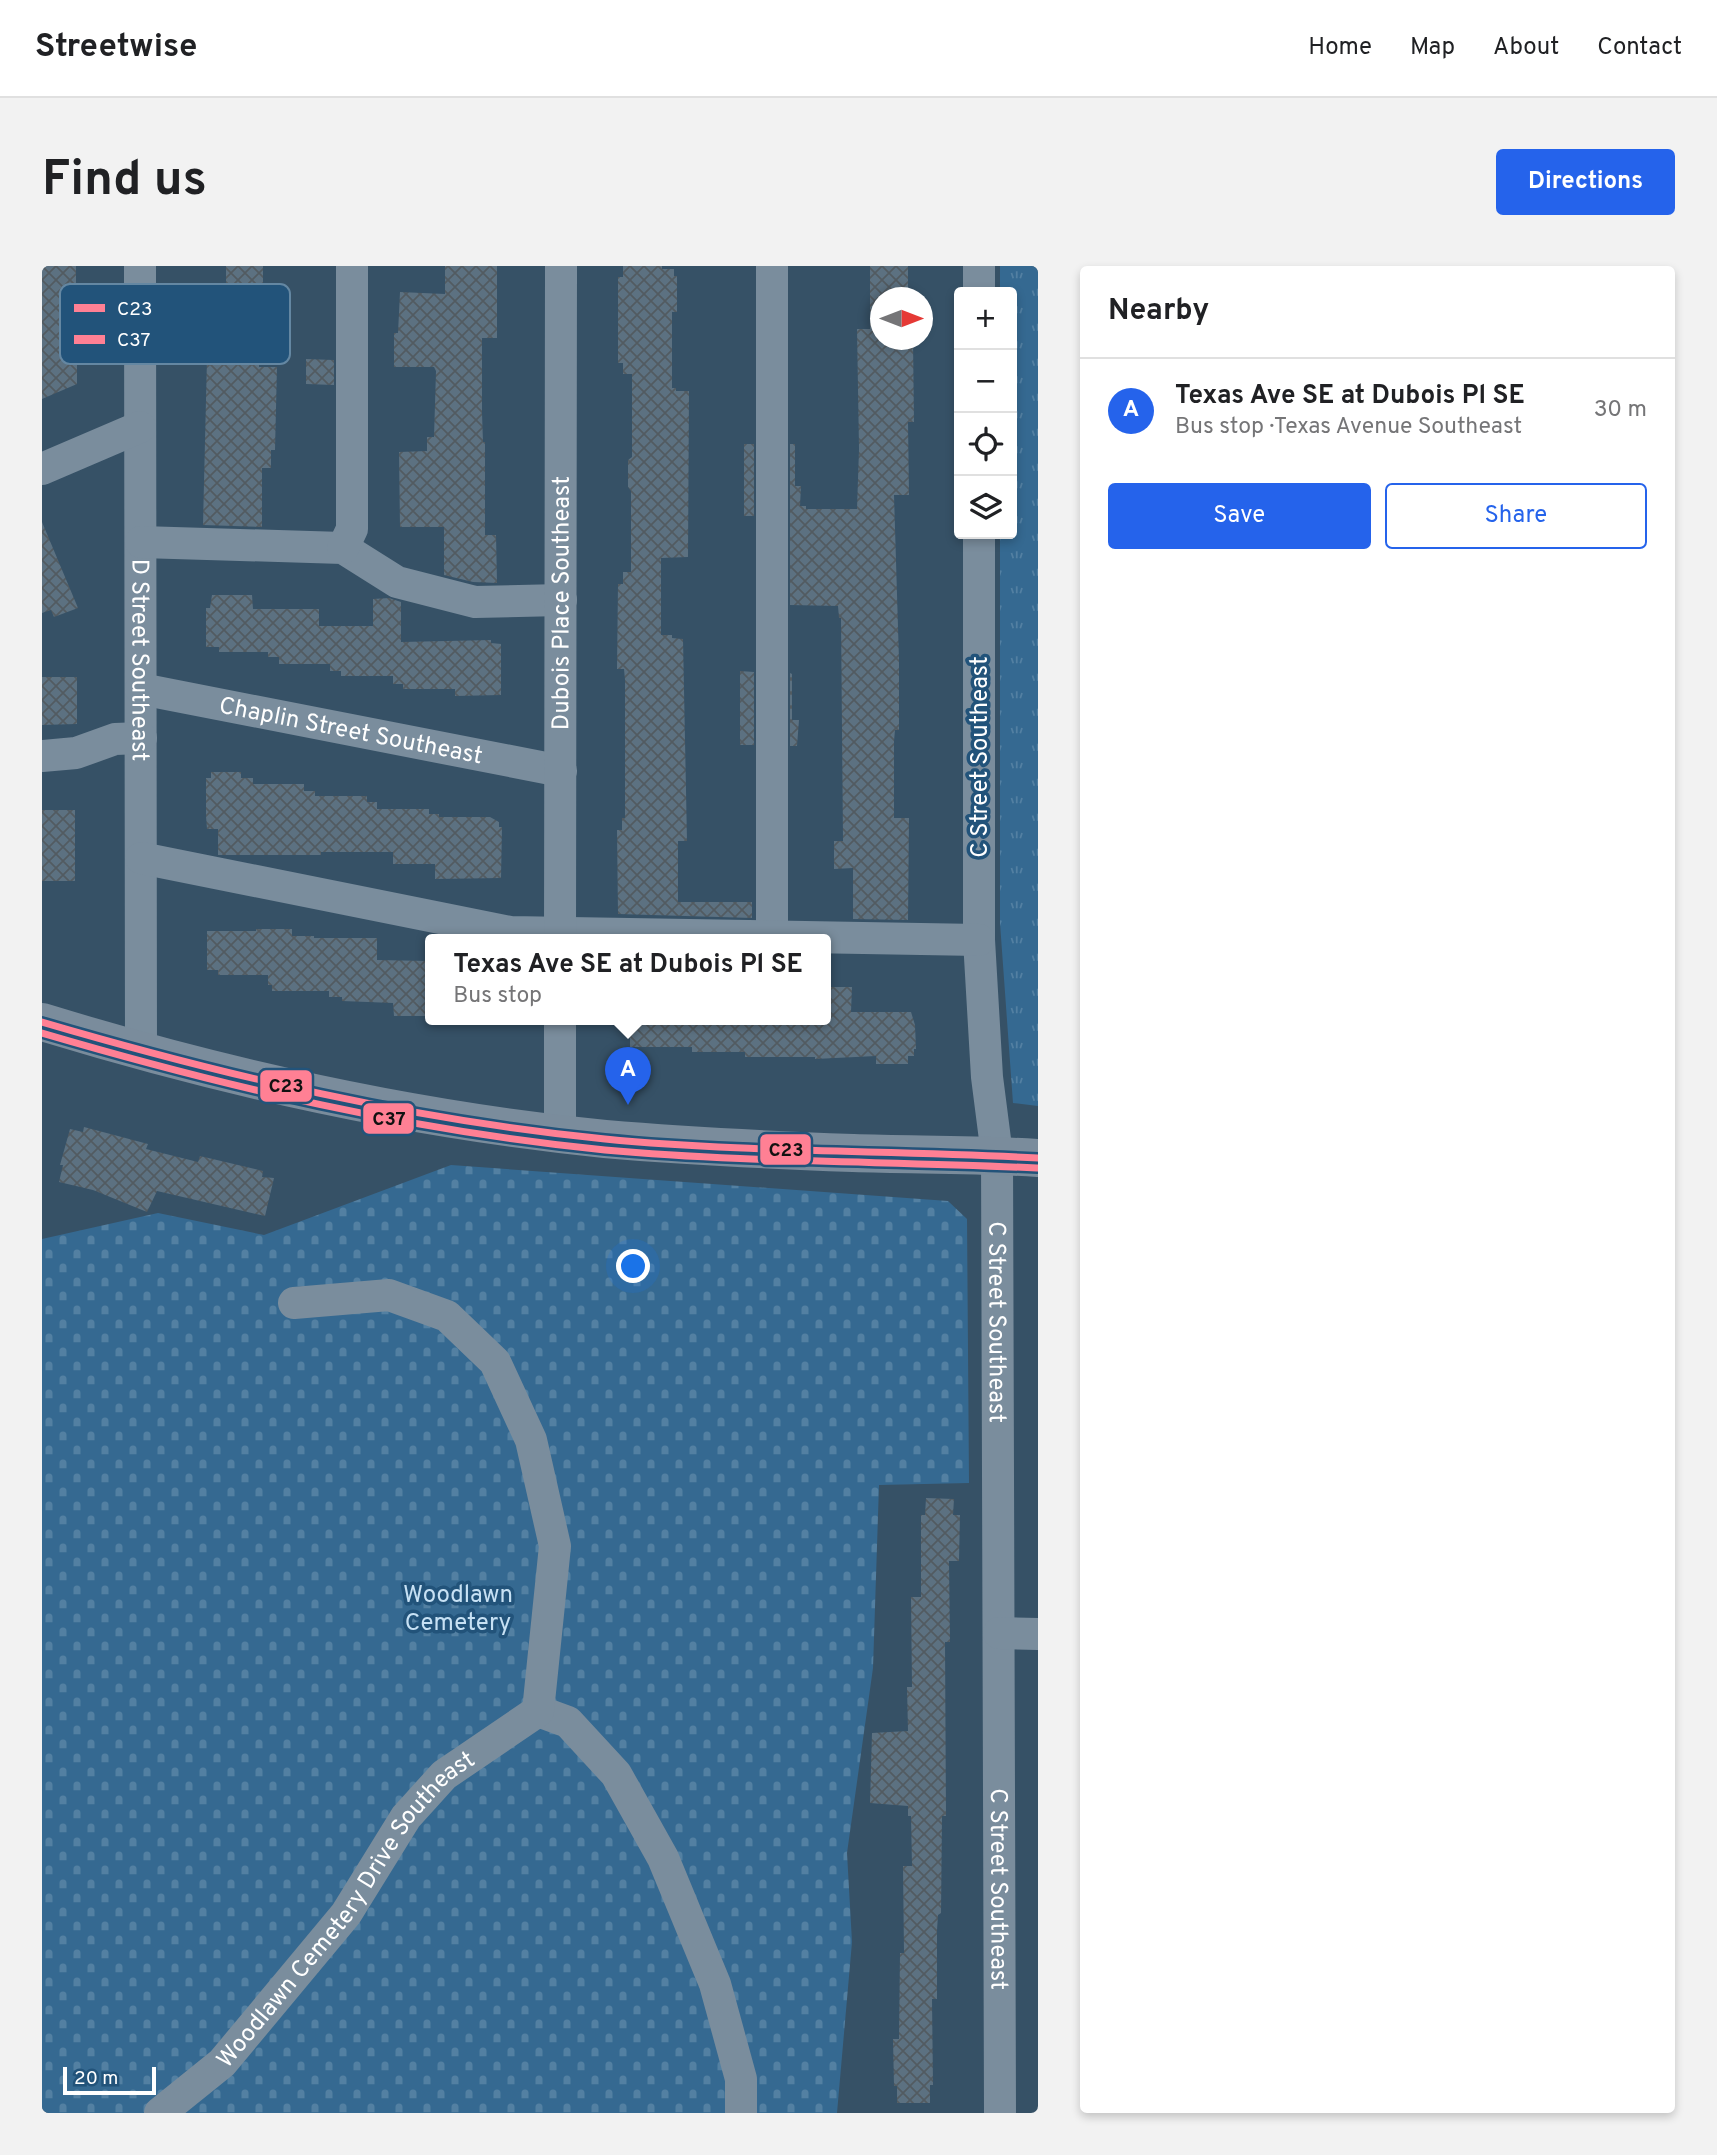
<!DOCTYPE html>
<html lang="en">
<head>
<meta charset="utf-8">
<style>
	:root { --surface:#fff; --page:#f2f2f2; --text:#202124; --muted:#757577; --line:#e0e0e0; --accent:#2563eb }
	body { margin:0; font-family:Overpass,sans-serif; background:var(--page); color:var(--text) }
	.controls { position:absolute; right:21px; top:21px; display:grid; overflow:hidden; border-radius:7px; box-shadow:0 4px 10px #0003 }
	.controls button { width:63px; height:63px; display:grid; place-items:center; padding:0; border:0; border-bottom:2px solid var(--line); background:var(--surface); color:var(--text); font:35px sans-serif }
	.compass { position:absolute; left:828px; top:21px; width:63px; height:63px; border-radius:50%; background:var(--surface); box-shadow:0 4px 10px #0003; rotate:90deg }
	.scale { position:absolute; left:21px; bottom:18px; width:93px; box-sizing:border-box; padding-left:7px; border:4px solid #fff; border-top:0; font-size:19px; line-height:24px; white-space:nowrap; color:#fff; -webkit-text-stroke:5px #22537a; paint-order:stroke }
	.you { position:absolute; left:592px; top:1001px; width:24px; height:24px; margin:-18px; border:5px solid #fff; border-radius:50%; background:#1a73e8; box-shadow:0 0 0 10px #1a73e833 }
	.badge { display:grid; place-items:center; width:46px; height:46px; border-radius:50%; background:var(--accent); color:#fff; font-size:23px; font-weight:700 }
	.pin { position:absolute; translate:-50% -58px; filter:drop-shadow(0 2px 4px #0008) }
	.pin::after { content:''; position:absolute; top:37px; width:24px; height:21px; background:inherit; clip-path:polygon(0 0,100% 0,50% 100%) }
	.popup { position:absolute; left:383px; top:668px; width:406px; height:91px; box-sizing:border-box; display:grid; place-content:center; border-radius:7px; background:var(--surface); filter:drop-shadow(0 2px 5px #0005); font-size:23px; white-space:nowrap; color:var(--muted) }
	.popup b { font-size:26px; color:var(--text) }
	.popup::after { content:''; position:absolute; left:50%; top:100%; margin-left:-14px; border:14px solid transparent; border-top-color:var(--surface) }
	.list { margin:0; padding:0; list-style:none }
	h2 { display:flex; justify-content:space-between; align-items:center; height:91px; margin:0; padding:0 28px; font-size:30px }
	h2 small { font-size:23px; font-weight:400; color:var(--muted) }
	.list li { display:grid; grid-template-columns:46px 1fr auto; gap:21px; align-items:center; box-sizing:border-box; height:105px; padding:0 28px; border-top:2px solid var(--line) }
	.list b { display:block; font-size:26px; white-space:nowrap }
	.list p { margin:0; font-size:23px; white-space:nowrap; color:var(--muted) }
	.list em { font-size:23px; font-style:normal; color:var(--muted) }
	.actions { display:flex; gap:14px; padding:21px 28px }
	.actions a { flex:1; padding:16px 0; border:2px solid var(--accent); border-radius:7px; text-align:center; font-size:24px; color:var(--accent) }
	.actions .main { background:var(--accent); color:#fff }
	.icon { flex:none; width:38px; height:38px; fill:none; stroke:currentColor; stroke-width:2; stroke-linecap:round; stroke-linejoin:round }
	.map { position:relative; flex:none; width:996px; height:1847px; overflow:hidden; border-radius:7px }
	header { display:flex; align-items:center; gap:42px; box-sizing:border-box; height:98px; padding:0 35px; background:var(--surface); border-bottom:2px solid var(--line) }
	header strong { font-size:33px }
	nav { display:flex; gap:38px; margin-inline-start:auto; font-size:24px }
	.intro { display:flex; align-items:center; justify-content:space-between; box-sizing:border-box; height:168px; padding:0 42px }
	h1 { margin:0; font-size:49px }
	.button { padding:18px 32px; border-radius:7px; background:var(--accent); color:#fff; font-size:24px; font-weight:700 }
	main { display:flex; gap:42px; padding:0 42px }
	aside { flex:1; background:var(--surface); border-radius:7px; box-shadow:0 4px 10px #0003 }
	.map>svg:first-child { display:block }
	.cemetery { fill:url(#cemetery-stones) }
	.park { fill:url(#park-tufts) }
	.building { fill:url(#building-cross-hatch) }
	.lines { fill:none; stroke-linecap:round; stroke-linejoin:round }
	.minor { stroke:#7a8d9d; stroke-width:32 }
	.major { stroke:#7a8c9c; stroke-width:38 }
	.bus-1-casing { stroke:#22537a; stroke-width:12 }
	.bus-2-casing { stroke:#22537a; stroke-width:12 }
	.bus-1 { stroke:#ff8094; stroke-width:7 }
	.bus-2 { stroke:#ff8094; stroke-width:7 }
	.labels { text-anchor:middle; stroke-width:7; stroke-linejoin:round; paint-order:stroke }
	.street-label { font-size:24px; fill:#fff; stroke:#22537a }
	.park-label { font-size:24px; fill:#c7e1f4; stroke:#22537a }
	.key { fill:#22537a; stroke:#6487a2; stroke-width:2 }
	.key-label { font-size:19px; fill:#fff }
	.line-badge { stroke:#22537a; stroke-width:2.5 }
	.pale-badge-label { font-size:19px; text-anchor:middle; font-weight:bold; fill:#111 }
</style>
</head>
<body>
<header>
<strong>Streetwise</strong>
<nav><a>Home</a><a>Map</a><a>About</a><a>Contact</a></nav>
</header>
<div class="intro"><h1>Find us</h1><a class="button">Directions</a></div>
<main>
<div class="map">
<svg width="996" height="1847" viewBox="0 0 996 1847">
	<defs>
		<pattern id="cemetery-stones" width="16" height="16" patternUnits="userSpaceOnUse" patternTransform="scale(1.75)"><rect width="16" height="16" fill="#356991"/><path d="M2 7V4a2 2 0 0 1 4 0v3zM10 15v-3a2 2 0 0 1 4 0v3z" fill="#5380a2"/></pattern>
		<pattern id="park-tufts" width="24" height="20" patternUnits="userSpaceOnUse" patternTransform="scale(1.75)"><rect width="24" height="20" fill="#356991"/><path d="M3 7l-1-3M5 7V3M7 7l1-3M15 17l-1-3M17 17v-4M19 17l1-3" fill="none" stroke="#5380a2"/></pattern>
		<pattern id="building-cross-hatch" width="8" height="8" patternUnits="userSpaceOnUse" patternTransform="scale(1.75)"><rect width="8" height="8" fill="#5c7181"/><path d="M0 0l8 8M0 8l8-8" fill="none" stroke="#525b61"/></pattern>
	</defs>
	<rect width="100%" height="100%" fill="#365166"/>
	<!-- cemetery -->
	<path class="cemetery" d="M409,899l497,36 19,18 2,264 -90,2 -6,183 -26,185 5,89 -15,171h-795v-874l116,-26 106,22z"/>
	<!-- park -->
	<path class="park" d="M958,0h38v840l-25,-3 -13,-180v-389h12v-242h-12z"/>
	<!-- building -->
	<path class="building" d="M0,0h34v45h5v32h-4v41l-35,15z
		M184,0h37v25h-4v76h18l-2,83h-4v18h-9v59l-59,-2 5,-209 5,1v-12h13z
		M403,0h52v72h-15v75l1,29h2v93h11l1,48 -24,-1 -29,-7v-48h-44l-1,-75 28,-1v-14h7l2,-66 -2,-4h-40v-34h4l2,-41 45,2z
		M581,0h39v3h12v7h3v36h-5v76h4v3h13l-1,166 -27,1v77h11v3l11,1 4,202h-9v61h74v16l-134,-4 -1,-84h5v-12h3v-138l-1,-11h-7l1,-85h5v-12h8v-81l-3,-4v-27l4,-3v-83h-9v-11h-5v-86h5z
		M828,0h38v32h-28v42h33l1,82h-6l1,73h-15l5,165v70h-4l-1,11v77h15l-1,102 -55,-1v-51l-19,1v-28h9l-2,-223h-2l-1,-12 -48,-1v-161h5v42h6l-1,20h6v3h51l2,-60 -2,-120h13z
		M264,93l28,1v25l-28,-1z
		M702,178h10v72h-10z
		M0,256l36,86 -24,9 -3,-7 -9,3z
		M170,329h40l1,14h66v17h54v-27l16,-1 12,4v40l90,-2v3l10,1v51l-46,1v-7h-52v-5h-10v-8h-52v-5h-11v-7h-51v-7h-11v-5h-49v-5h-13v-39h4z
		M698,405l14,1v73h-14z
		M748,407l2,1v46h7l-2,26h-7z
		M0,411h35v47l-35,1z
		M169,506h30v6h12v6h51v7h11v5h52v6h10v7h52v5h10v3h51l9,5v5h3l-1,51 -66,1v-15h-42v-12h-72v3h-103v-26h-11l-1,-13v-38h5z
		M0,544h33v71h-33z
		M214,663h36v7h22v2h63v22l53,1v55h-36l-1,-13 -51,-2v-4h-13v-6h-57v-6h-4v-10h-50v-5h-11v-39h49z
		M784,721h26l-1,25h60l4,13 1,24h-2v7h-6v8h-32v-8l-61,3v-2h-70v-5h-53v-5h-62v-28h196z
		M42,861l64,17 -2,5 52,13 2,-6 63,15 -1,6 12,1 -9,38 -108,-25 -10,21 -54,-22 -34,-8 4,-17h-3l10,-36 13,3z
		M884,1232l28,1 -1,16h7l-1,46h-10l1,81h-5l1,174h-4l-1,97 -3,2 -1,15v69h-5l1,86h-3v18h-33v-17h-3l-1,-47h6l1,-86h4l-1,-87h9l-1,-50h-3v-10l-38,-3 2,-70 36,-2 -1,-44h5l-1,-90h10v-82h4z"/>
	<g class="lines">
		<!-- minor -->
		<g class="minor">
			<path id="s1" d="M98,0l1,786"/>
			<path d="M730,0v671"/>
			<path d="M937,26v-26"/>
			<path d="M0,203l98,-42"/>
			<path id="s2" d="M937,268v406l8,137 10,78 3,958"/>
			<path d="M99,276l202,6 54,34 78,20 86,-2"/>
			<path d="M301,282l9,-19v-263"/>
			<path id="s3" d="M99,423l420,82"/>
			<path d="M0,490l34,-3 39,-14 26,-1"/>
			<path d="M99,592l369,74 469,8"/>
			<path id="s4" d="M518,673l1,-673"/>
			<path d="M518,868v-115"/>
			<path d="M957,1367l39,1"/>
			<path d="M496,1445l30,11 48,52 47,84 52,126 26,95v34"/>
			<path id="s5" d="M118,1847l62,-50 124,-149 60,-97 38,-42 94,-64 17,-165 -24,-106 -36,-78 -48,-46 -58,-21 -95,8"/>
		</g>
		<!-- major -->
		<path class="major" d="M0,756c183,56 372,98 563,117 82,7 165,11 248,14 62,2 123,1 185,5"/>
		<defs>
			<path id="bus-1" d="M0,756c184,54 372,98 563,117 144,14 289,11 433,19"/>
			<path id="bus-2" d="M0,767c184,54 371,98 563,117 144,13 288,11 432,18"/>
		</defs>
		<!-- bus-1 casing -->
		<use href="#bus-1" class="bus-1-casing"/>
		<!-- bus-2 casing -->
		<use href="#bus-2" class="bus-2-casing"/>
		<!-- bus-1 -->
		<use href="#bus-1" class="bus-1"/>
		<!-- bus-2 -->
		<use href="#bus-2" class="bus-2"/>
	</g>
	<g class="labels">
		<!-- street labels -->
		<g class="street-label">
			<text dy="8" stroke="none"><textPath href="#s4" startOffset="336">Dubois Place Southeast</textPath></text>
			<text dy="8" stroke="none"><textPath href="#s1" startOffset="394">D Street Southeast</textPath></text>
			<text dy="8" stroke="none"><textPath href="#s3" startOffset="214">Chaplin Street Southeast</textPath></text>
			<text transform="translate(937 491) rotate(-90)" y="8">C Street Southeast</text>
			<text dy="8" stroke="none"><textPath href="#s2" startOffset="789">C Street Southeast</textPath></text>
			<text dy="8" stroke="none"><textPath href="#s2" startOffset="1356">C Street Southeast</textPath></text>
			<text dy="8" stroke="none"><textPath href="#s5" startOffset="278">Woodlawn Cemetery Drive Southeast</textPath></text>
		</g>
		<!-- park labels -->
		<g class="park-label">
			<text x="416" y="1336">Woodlawn<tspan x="416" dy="28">Cemetery</tspan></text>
		</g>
	</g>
	<!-- legend -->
	<rect x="18" y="18" width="230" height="80" rx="10" class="key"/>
	<rect x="32" y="38" width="31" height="8" fill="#ff8094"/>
	<rect x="32" y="69" width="31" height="9" fill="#ff8094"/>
	<g class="key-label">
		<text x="75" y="49">C23</text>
		<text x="75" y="80">C37</text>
	</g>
	<g class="line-badge">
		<rect x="217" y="803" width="54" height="34" rx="7" fill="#ff8094"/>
		<rect x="320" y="836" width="53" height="33" rx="7" fill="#ff8094"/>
		<rect x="717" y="867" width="53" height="33" rx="7" fill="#ff8094"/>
	</g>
	<g class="pale-badge-label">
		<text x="244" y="826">C23</text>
		<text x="347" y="859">C37</text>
		<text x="744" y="890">C23</text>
	</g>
</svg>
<div class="controls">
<button>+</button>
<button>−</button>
<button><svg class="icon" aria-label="locate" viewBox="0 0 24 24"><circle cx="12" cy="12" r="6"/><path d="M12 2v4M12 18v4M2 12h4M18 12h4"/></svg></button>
<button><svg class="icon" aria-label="layers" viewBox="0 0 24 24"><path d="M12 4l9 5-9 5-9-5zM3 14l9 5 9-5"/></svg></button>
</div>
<svg class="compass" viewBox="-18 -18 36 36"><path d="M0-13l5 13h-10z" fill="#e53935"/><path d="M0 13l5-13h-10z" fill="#757577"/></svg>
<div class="scale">20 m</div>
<div class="you"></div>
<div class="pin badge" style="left:586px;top:839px">A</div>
<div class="popup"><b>Texas Ave SE at Dubois Pl SE</b>Bus stop</div>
</div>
<aside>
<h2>Nearby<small></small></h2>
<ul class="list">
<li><span class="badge">A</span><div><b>Texas Ave SE at Dubois Pl SE</b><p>Bus stop · Texas Avenue Southeast</p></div><em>30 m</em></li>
</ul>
<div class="actions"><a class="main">Save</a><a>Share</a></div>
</aside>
</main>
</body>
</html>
